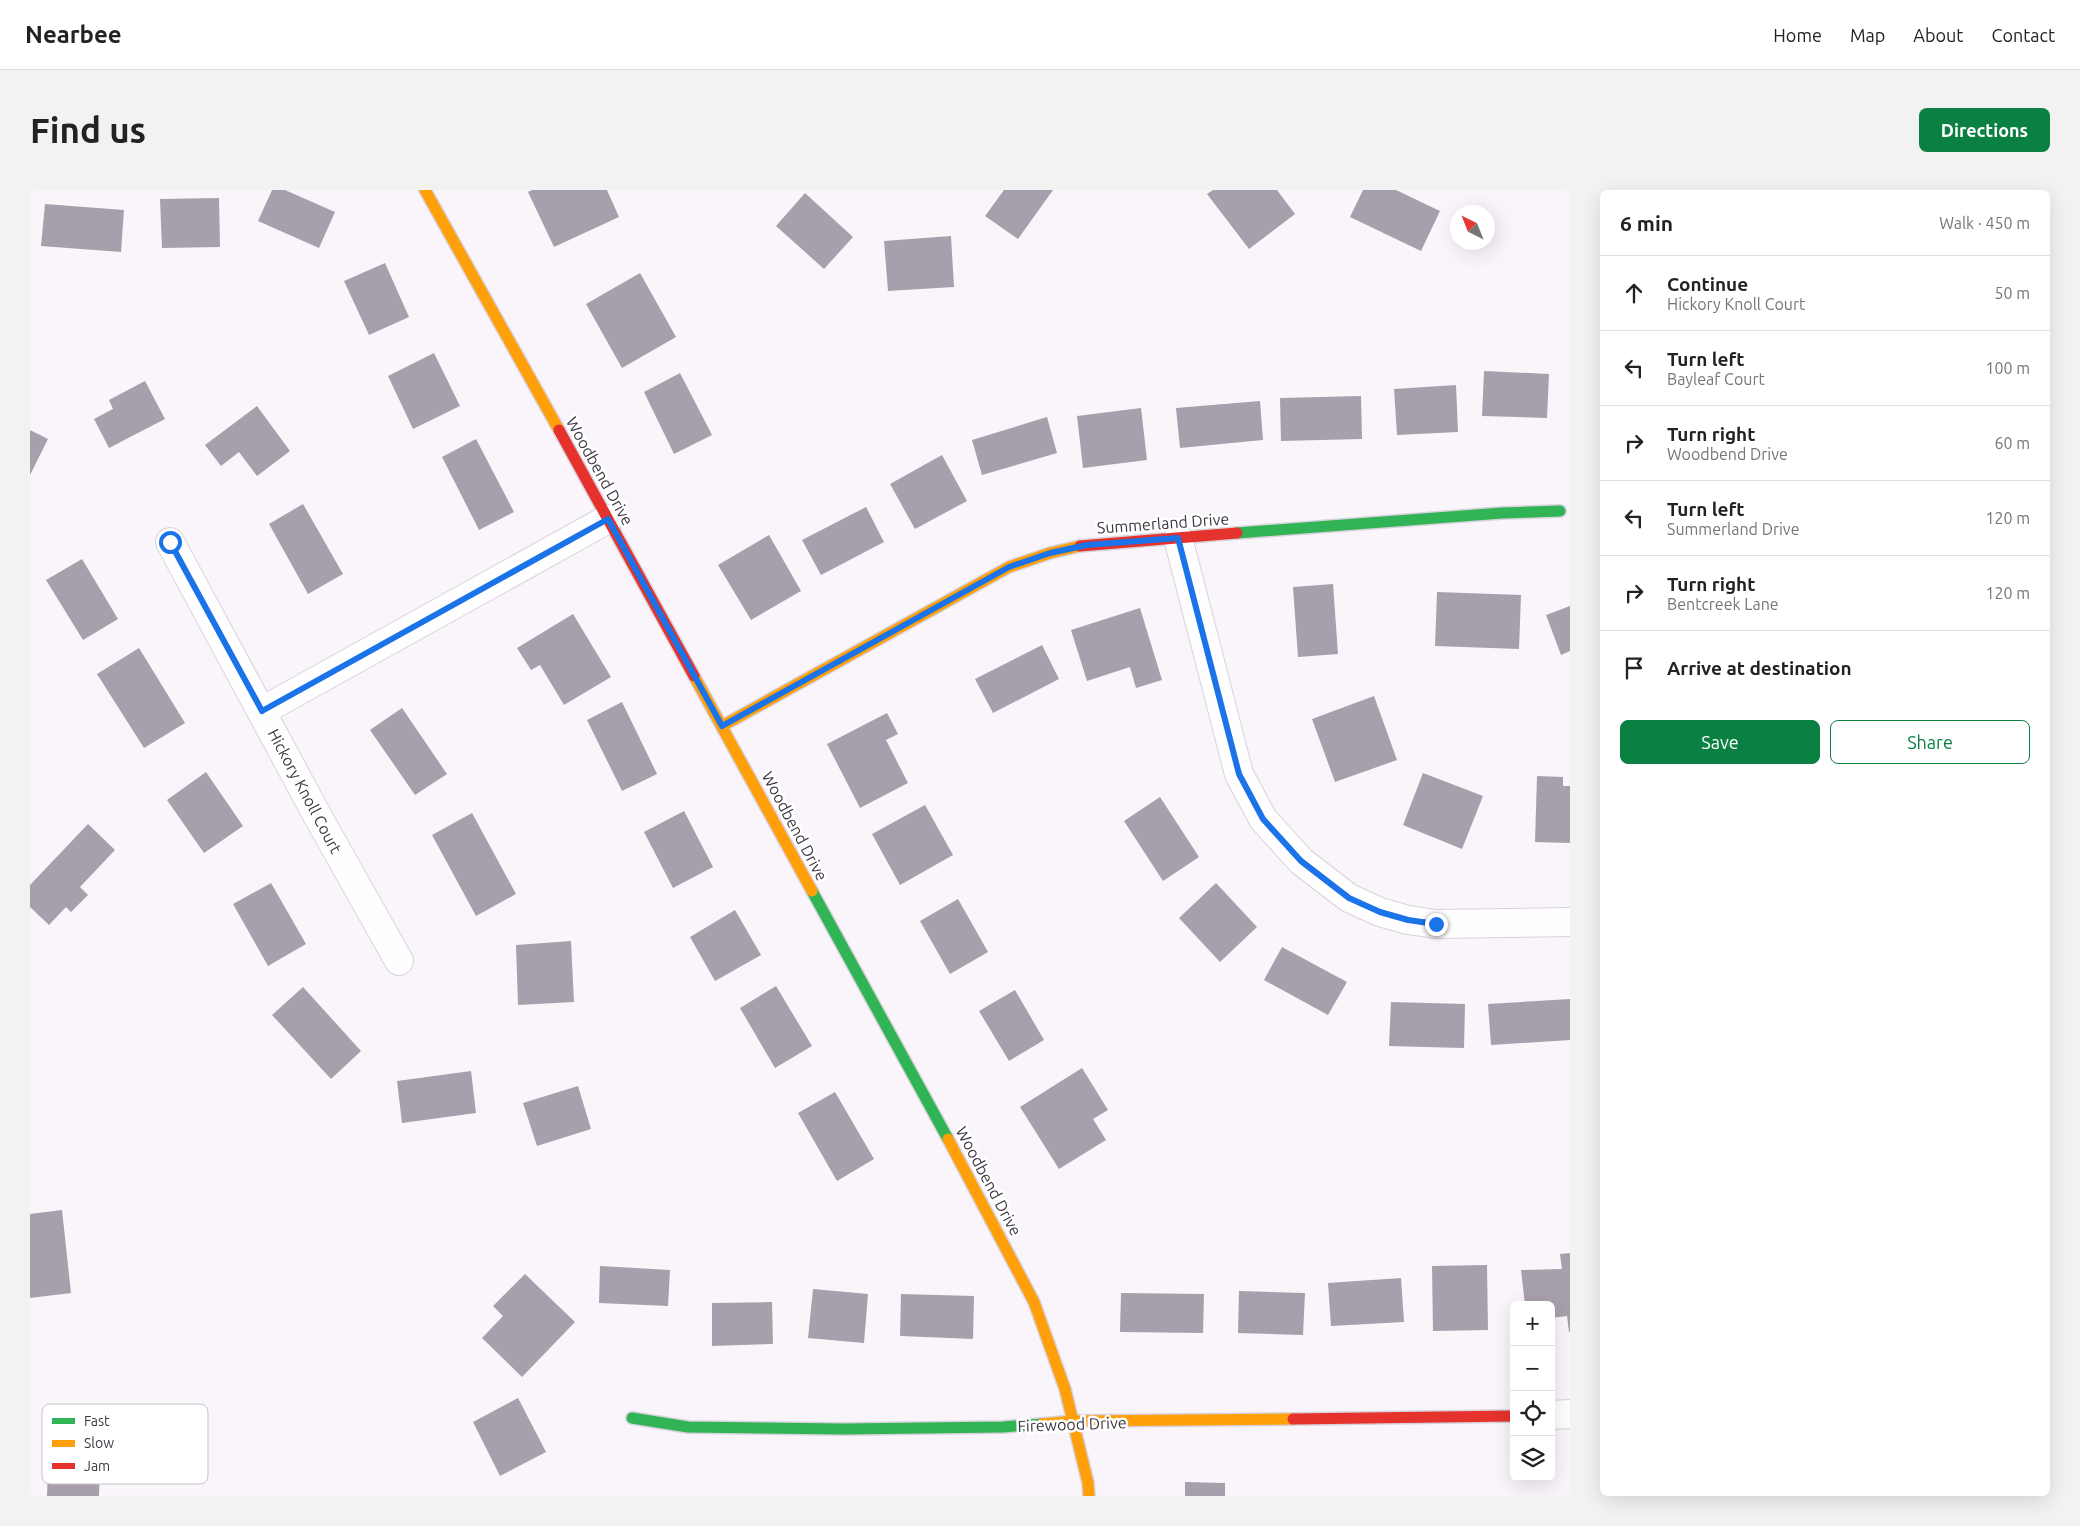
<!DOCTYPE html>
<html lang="en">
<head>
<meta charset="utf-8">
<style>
	:root { --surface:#fff; --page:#f2f2f2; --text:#222; --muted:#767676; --line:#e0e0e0; --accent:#0b8043 }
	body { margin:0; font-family:Ubuntu,sans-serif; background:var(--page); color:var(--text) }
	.controls { position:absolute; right:15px; bottom:15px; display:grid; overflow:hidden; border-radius:8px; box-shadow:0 5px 20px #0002 }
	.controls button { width:45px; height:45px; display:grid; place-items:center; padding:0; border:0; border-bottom:1px solid var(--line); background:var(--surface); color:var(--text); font:25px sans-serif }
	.compass { position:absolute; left:1420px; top:15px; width:45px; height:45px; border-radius:50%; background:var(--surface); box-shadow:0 5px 20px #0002; rotate:317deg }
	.stop { position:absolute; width:15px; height:15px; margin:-11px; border:4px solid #1a73e8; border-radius:50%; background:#fff }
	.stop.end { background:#1a73e8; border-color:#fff; box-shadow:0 1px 5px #0008 }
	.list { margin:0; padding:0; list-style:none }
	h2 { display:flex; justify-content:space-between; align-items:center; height:65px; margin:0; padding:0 20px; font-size:21px }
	h2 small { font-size:16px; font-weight:400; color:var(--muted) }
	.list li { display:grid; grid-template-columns:32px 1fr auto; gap:15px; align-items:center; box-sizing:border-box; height:75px; padding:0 20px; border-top:1px solid var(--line) }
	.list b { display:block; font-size:19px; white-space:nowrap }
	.list p { margin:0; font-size:16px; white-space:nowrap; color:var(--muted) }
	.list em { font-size:16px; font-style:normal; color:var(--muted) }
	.actions { display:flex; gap:10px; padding:15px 20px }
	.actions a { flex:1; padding:11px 0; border:1px solid var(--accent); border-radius:8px; text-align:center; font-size:18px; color:var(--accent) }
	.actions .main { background:var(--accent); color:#fff }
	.icon { flex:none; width:28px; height:28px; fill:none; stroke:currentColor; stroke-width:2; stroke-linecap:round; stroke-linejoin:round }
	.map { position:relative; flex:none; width:1540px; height:1306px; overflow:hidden; border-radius:8px }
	header { display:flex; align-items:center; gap:30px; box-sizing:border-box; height:70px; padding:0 25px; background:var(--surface); border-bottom:1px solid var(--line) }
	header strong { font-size:24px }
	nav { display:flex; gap:28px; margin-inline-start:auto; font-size:18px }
	.intro { display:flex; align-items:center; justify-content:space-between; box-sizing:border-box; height:120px; padding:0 30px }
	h1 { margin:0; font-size:35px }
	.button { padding:12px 22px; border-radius:8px; background:var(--accent); color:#fff; font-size:18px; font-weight:700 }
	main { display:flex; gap:30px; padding:0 30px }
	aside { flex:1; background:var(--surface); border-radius:8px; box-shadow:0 5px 20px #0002 }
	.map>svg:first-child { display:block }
	.building { fill:#a89fac }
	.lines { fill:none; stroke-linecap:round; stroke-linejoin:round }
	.street-casing { stroke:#d8d2da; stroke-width:30 }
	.fast-casing { stroke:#d8d2da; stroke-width:14 }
	.slow-casing { stroke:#d8d2da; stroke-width:14 }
	.jam-casing { stroke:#d8d2da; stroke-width:14 }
	.street { stroke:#fefefe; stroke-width:28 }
	.fast { stroke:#30b455; stroke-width:11 }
	.slow { stroke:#ff9f0a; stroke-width:11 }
	.jam { stroke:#e5322d; stroke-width:11 }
	.route { stroke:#1a73e8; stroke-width:6 }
	.labels { text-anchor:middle; stroke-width:5; stroke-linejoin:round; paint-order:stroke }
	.street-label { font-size:16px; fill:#3e3742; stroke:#fff }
	.key { fill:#fff; stroke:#c5c3c6; stroke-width:1 }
	.key-label { font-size:14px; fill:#3e3742 }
</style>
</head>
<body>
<header>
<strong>Nearbee</strong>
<nav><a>Home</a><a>Map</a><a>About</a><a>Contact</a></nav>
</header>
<div class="intro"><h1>Find us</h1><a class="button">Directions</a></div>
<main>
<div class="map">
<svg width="1540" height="1306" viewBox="0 0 1540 1306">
	<rect width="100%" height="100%" fill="#f9f5fb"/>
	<!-- building -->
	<path class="building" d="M242,0h13l50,22 -16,36 -61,-27z
		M502,0h75l12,27 -65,30 -26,-55z
		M974,0h49l-35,49 -33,-23z
		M1183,0h64l18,24 -46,35 -42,-55z
		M1333,0h33l44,21 -19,40 -71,-34z
		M775,3l48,44 -29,32 -48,-43z
		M189,8l1,49 -58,1 -2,-49z
		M15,14l79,6 -3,42 -80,-6z
		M921,46l3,51 -66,4 -4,-50z
		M355,73l24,54 -40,18 -25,-54z
		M610,83l36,64 -54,31 -36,-64z
		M404,163l26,53 -47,23 -25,-53z
		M1454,181l65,3 -2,44 -65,-2z
		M650,183l32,62 -38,19 -30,-62z
		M115,191l20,38 -56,29 -15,-29 19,-10 -4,-9z
		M1426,195l2,47 -61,3 -3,-46z
		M1331,206l1,43 -81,2 -1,-43z
		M1230,211l3,39 -83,8 -4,-40z
		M227,216l33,45 -33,25 -18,-24 -18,14 -16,-21z
		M1111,218l6,52 -64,8 -6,-52z
		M1017,227l10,36 -75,22 -10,-35z
		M0,240l18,9 -18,36z
		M446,249l38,73 -35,18 -37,-73z
		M912,265l25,46 -52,28 -25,-45z
		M273,314l40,70 -35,20 -39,-70z
		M836,317l18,35 -63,33 -19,-35z
		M739,345l32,56 -50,29 -33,-55z
		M52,369l36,60 -35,21 -37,-60z
		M1303,394l5,70 -40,3 -5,-70z
		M1407,402l84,3 -2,54 -84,-3z
		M1540,416v45l-9,4 -15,-40z
		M1110,418l22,72 -26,8 -6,-21 -43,14 -16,-51z
		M543,424l38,63 -47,28 -24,-40 -9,5 -14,-22z
		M1012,455l17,34 -66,34 -18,-34z
		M109,458l46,75 -41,25 -47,-74z
		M1344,506l23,64 -62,22 -23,-63z
		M592,512l35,72 -35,17 -35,-71z
		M372,518l45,66 -32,21 -45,-65z
		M857,523l11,21 -12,6 22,43 -48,25 -33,-64z
		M176,582l37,54 -39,27 -37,-53z
		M1393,583l60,23 -21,53 -59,-24z
		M1507,586l26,1v9h7v57l-35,-1z
		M1130,607l39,60 -36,24 -39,-60z
		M895,615l28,50 -53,30 -28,-51z
		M654,621l29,56 -40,21 -29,-56z
		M442,623l44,81 -40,22 -44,-81z
		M58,634l27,26 -35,37 8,8 -17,17 -5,-5 -17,18 -19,-18v-22z
		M241,693l35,61 -38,22 -35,-62z
		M1186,693l41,44 -37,35 -41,-44z
		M928,709l30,53 -38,22 -30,-53z
		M705,720l26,45 -46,26 -25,-44z
		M541,751l3,61 -56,3 -2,-60z
		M1252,757l65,35 -19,33 -64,-35z
		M746,796l36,60 -37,22 -35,-60z
		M273,797l58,64 -30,28 -59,-64z
		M985,800l29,50 -35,21 -30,-50z
		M1540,809v41l-79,5 -3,-41z
		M1361,812l74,2 -1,44 -75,-2z
		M1052,878l26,42 -15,9 13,21 -47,29 -39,-62z
		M441,881l5,42 -74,10 -5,-42z
		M548,896l13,43 -54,17 -14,-43z
		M805,902l39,67 -37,22 -39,-68z
		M32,1020l9,83 -41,5v-84z
		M1540,1063v79h-1l-2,-16 -16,2v-13h-26l-4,-35 41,-1 -2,-15z
		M1457,1075l1,65 -55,1 -1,-65z
		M570,1076l70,4 -2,36 -69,-3z
		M495,1084l50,48 -53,55 -40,-39 21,-22 -10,-10z
		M1371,1088l3,44 -73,4 -3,-43z
		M783,1099l55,5 -4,49 -56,-5z
		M1209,1101l66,2 -2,42 -65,-2z
		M1091,1103l83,1 -1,39 -83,-1z
		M871,1104l73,2 -1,43 -73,-3z
		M742,1112l1,42 -61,2v-43z
		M488,1208l28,54 -46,24 -27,-54z
		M18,1275l52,1 -1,30h-52z
		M1155,1292l40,1v13h-40z"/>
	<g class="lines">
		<defs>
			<path id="street" d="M1148,348l61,236 24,45 38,42 48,37 31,14 28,8 28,4 134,-2
				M140,352l147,273 82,146
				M232,521l346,-192
				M1521,1225l19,-1"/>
			<path id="fast" d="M1207,343l265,-20 58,-2
				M782,701l136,248
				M602,1228l56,9 156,2 159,-2 39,-3"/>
			<path id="slow" d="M395,0l134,240
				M664,486l118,215
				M692,536l287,-159 41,-14 30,-7
				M918,949l86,163 31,87 23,94 1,13
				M1012,1234l31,-3 220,-2"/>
			<path id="jam" d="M529,240l135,246
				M1050,356l157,-13
				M1263,1229l221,-3"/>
		</defs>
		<!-- street casing -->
		<use href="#street" class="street-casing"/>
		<!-- fast casing -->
		<use href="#fast" class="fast-casing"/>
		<!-- slow casing -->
		<use href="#slow" class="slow-casing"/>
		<!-- jam casing -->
		<use href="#jam" class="jam-casing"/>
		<!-- street -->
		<use href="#street" class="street"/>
		<!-- fast -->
		<use href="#fast" class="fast"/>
		<!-- slow -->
		<use href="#slow" class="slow"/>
		<!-- jam -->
		<use href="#jam" class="jam"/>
	</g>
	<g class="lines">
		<!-- route -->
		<path class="route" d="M140,352l92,169 346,-192 114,207 287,-159 41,-14 37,-8 91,-7 61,236 24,45 38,42 48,37 31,14 28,8 28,4"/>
	</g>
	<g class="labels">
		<!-- street labels -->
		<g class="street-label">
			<text transform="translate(570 281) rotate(61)" y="6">Woodbend Drive</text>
			<text transform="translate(1133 333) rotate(-4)" y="6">Summerland Drive</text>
			<text transform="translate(275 601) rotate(62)" y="6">Hickory Knoll Court</text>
			<text transform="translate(765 636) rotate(62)" y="6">Woodbend Drive</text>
			<text transform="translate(959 991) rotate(62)" y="6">Woodbend Drive</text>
			<text transform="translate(1042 1234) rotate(-2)" y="6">Firewood Drive</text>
		</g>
	</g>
	<!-- legend -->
	<rect x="12" y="1214" width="166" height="80" rx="8" class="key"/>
	<rect x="22" y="1228" width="23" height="6" fill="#30b455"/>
	<rect x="22" y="1250" width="23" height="7" fill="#ff9f0a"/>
	<rect x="22" y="1273" width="23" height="6" fill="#e5322d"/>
	<g class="key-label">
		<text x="54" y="1236">Fast</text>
		<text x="54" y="1258">Slow</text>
		<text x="54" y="1281">Jam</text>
	</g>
</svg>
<div class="controls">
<button>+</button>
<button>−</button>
<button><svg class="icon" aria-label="locate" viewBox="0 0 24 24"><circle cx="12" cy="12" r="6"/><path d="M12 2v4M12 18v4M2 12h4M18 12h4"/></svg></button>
<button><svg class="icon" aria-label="layers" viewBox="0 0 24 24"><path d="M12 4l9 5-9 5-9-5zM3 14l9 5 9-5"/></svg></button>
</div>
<svg class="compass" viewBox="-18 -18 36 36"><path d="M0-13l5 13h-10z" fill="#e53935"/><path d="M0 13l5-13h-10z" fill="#767676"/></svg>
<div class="stop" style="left:140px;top:352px"></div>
<div class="stop end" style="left:1406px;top:734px"></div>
</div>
<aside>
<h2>6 min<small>Walk · 450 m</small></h2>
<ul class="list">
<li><svg class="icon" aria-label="ahead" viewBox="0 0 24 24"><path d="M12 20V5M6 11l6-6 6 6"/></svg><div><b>Continue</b><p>Hickory Knoll Court</p></div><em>50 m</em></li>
<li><svg class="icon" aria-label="left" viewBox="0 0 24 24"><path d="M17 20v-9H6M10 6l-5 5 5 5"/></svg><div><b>Turn left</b><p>Bayleaf Court</p></div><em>100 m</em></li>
<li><svg class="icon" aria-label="right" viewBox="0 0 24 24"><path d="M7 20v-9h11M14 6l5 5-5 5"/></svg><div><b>Turn right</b><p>Woodbend Drive</p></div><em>60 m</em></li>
<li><svg class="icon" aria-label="left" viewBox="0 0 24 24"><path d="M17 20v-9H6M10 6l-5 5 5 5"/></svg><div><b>Turn left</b><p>Summerland Drive</p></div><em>120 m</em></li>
<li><svg class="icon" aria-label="right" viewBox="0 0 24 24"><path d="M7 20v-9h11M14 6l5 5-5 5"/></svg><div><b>Turn right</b><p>Bentcreek Lane</p></div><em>120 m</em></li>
<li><svg class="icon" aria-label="arrive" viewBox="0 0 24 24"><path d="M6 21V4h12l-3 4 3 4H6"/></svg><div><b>Arrive at destination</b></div></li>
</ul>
<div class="actions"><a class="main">Save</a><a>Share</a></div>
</aside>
</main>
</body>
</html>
